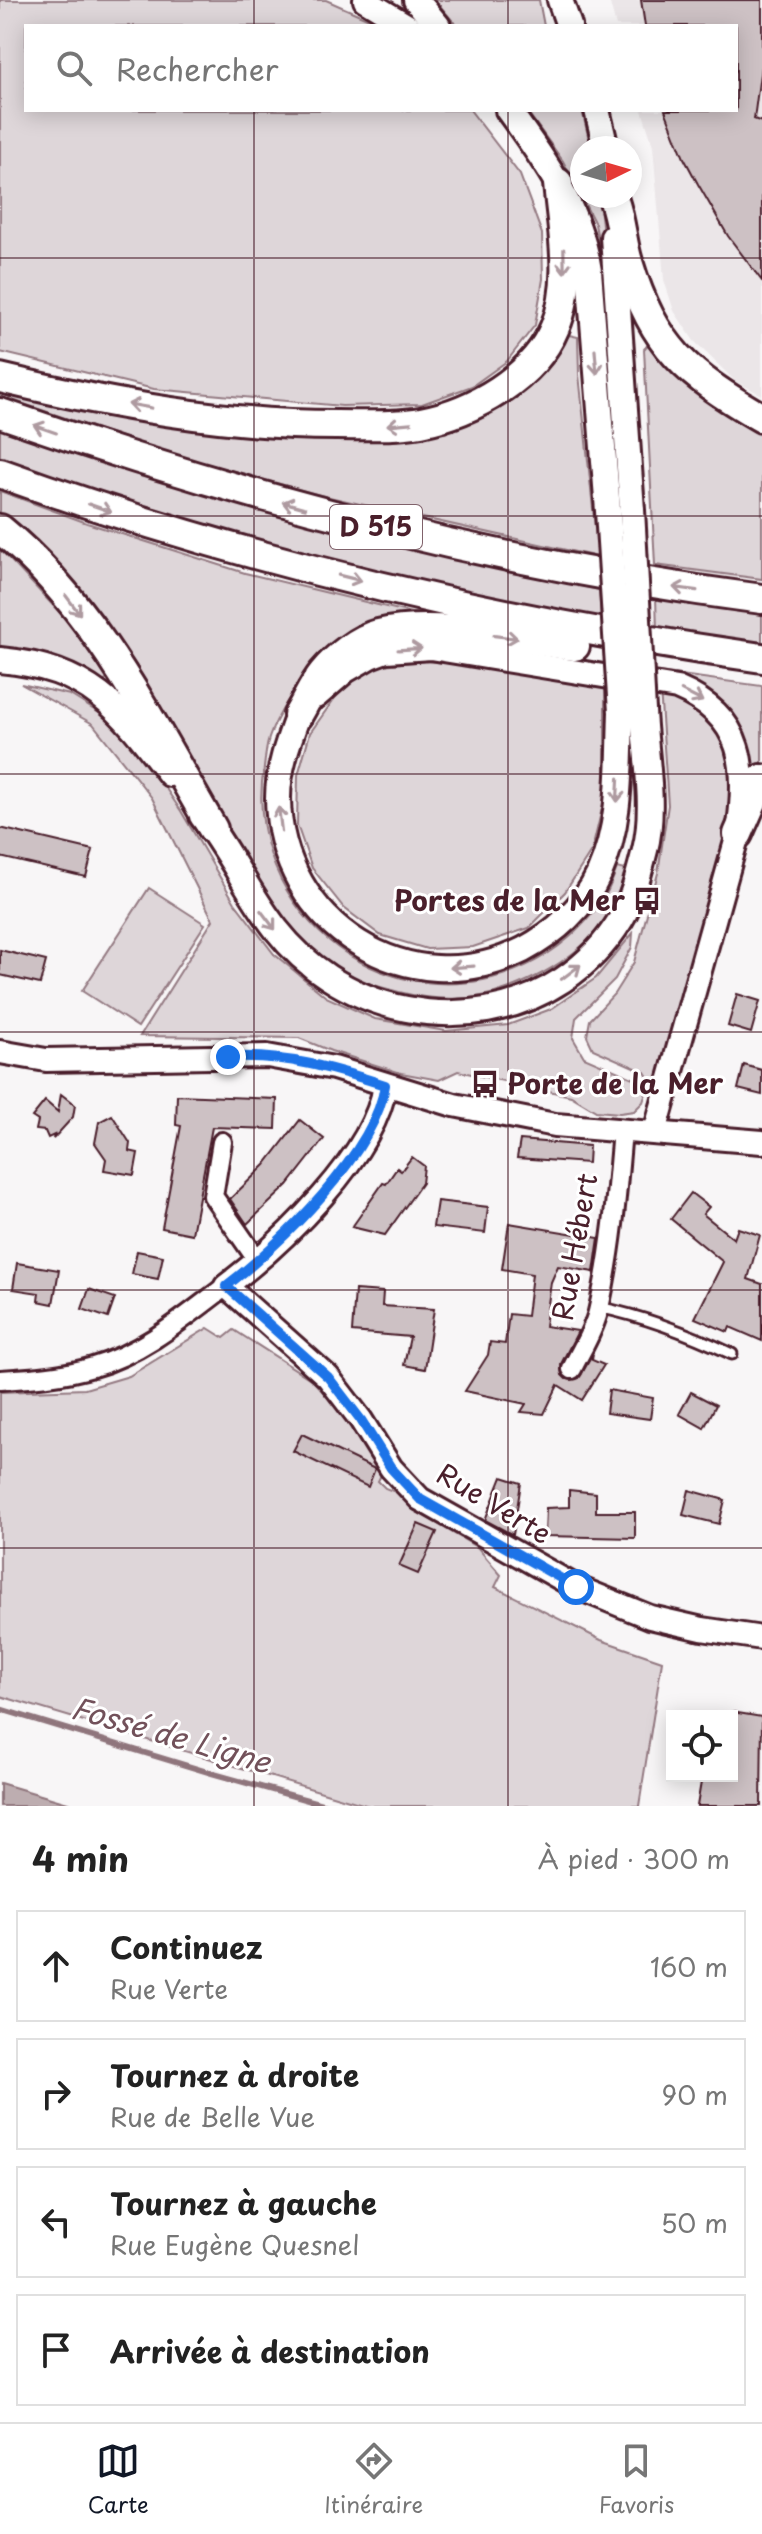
<!DOCTYPE html>
<html lang="fr">
<meta charset="utf-8">
<style>
:root{--surface:#fff;--page:#f2f2f2;--text:#222;--muted:#767676;--line:#e0e0e0;--accent:#111827}
body{margin:0;font-family:"Playpen Sans",sans-serif;background:var(--page);color:var(--text)}
.controls{position:absolute;right:24px;bottom:24px;display:grid;overflow:hidden;border-radius:0px;box-shadow:0 4px 20px #0003}
.controls button{width:72px;height:72px;display:grid;place-items:center;padding:0;border:0;border-bottom:2px solid var(--line);background:var(--surface);color:var(--text);font:40px sans-serif}
.compass{position:absolute;left:570px;top:136px;width:72px;height:72px;border-radius:50%;background:var(--surface);box-shadow:0 4px 20px #0003;rotate:85deg}
.stop{position:absolute;width:24px;height:24px;margin:-18px;border:6px solid #1a73e8;border-radius:50%;background:#fff}
.stop.end{background:#1a73e8;border-color:#fff;box-shadow:0 2px 8px #0008}
.list{margin:0;padding:0;list-style:none}
h2{display:flex;justify-content:space-between;align-items:center;height:104px;margin:0;padding:0 32px;font-size:34px}
h2 small{font-size:26px;font-weight:400;color:var(--muted)}
.list li{display:grid;grid-template-columns:52px 1fr auto;gap:24px;align-items:center;box-sizing:border-box;height:112px;margin:0 16px 16px;padding:0 16px;border:2px solid var(--line);border-radius:0px}
.list b{display:block;font-size:30px;white-space:nowrap}
.list p{margin:0;font-size:26px;white-space:nowrap;color:var(--muted)}
.list em{font-size:26px;font-style:normal;color:var(--muted)}
.icon{flex:none;width:44px;height:44px;fill:none;stroke:currentColor;stroke-width:2;stroke-linecap:round;stroke-linejoin:round}
.map{position:relative;flex:none;width:762px;height:1806px;overflow:hidden}
.search{position:absolute;background:var(--surface);box-shadow:0 4px 20px #0003;left:24px;right:24px;top:24px;height:88px;display:flex;align-items:center;gap:20px;box-sizing:border-box;padding:0 28px;border-radius:0px;color:var(--muted);font-size:30px}
.sheet{height:616px;background:var(--surface)}
nav{display:flex;justify-content:space-around;align-items:center;box-sizing:border-box;height:112px;border-top:2px solid var(--line);background:var(--surface);font-size:22px;color:var(--muted)}
nav a{display:grid;justify-items:center;gap:4px}
nav .on{color:var(--accent)}
.map>svg:first-child{display:block}
.built{fill:#ebe6e8}
.green{fill:#ded6d9;stroke:#947a82;stroke-width:2}
.water{fill:#bdadb0;stroke:#8f747b;stroke-width:2}
.lines{fill:none;stroke-linecap:round;stroke-linejoin:round}
.stream{stroke:#8f747b;stroke-width:6}
.building{fill:#cdc1c4;stroke:#4a1f2b;stroke-width:2}
.service-casing{stroke:#4a1f2b;stroke-width:15}
.minor-casing{stroke:#4a1f2b;stroke-width:24}
.tertiary-casing{stroke:#4a1f2b;stroke-width:28}
.secondary-casing{stroke:#4a1f2b;stroke-width:30}
.trunk-casing{stroke:#4a1f2b;stroke-width:34}
.service{stroke:#fff;stroke-width:9}
.minor{stroke:#fff;stroke-width:18}
.tertiary{stroke:#fff;stroke-width:22}
.secondary{stroke:#fff;stroke-width:24}
.trunk{stroke:#fff;stroke-width:28}
.secondary-bridge-casing{stroke:#4a1f2b;stroke-width:30;stroke-linecap:butt}
.secondary-bridge{stroke:#fff;stroke-width:24}
.oneway{stroke:#ae9aa0}
.route{stroke:#1a73e8;stroke-width:10}
.grid{fill:none;stroke:#4a1f2b;stroke-width:2;stroke-opacity:0.55}
.labels{text-anchor:middle;stroke-width:6;stroke-linejoin:round;paint-order:stroke}
.shield{fill:#fff;stroke:#80626b;stroke-width:2}
.shield-label{font-size:26px;font-weight:bold;fill:#4a1f2b}
.poi-label{font-size:28px;font-weight:bold;fill:#4a1f2b;stroke:#fff;text-anchor:end}
.street-label{font-size:28px;fill:#4a1f2b;stroke:#fff}
.water-label{font-size:30px;font-style:italic;fill:#72515a;stroke:#fff}
</style>
<div class="map">
<svg width="762" height="1806" viewBox="0 0 762 1806">
<rect width="100%" height="100%" fill="#f8f6f7"/>
<filter id="ink" filterUnits="userSpaceOnUse"><feTurbulence type="fractalNoise" baseFrequency=".0125" numOctaves="2"/><feDisplacementMap in="SourceGraphic" scale="16" xChannelSelector="R" yChannelSelector="G"/><feConvolveMatrix kernelMatrix="1 2 1 2 8 2 1 2 1" color-interpolation-filters="sRGB"/></filter>
<g filter="url(#ink)">
<polygon class="built" points="609,0 762,0 762,395 735,381 694,341 674,311 664,280 653,146 642,110 736,110 736,26 616,26"/>
<g class="green">
<polygon points="0,0 326,0 385,26 26,26 26,110 470,110 520,175 542,234 543,279 535,325 507,361 472,386 422,404 342,406 154,389 0,352"/>
<polygon points="435,0 539,0 544,26 457,26"/>
<polygon points="526,110 582,110 591,148 582,148 582,196 599,196 614,340 608,342 601,255 595,224 563,161"/>
<polygon points="569,335 578,337 579,374 598,557 320,495 172,454 9,399 11,391 364,438 445,433 485,415 537,378"/>
<path d="M 651,341 C 677,385 719,408 762,432 L 762,579 L 655,565 L 644,349 Z"/>
<polygon points="0,425 144,475 329,529 599,590 601,620 358,571 221,533 0,460"/>
<path d="M 0,491 L 87,523 L 245,573 L 432,618 C 404,629 376,640 347,652 C 337,656 322,659 314,666 C 298,681 276,717 269,738 C 266,747 265,758 264,768 C 257,805 264,846 281,880 C 348,1009 519,1019 602,901 C 609,891 613,878 617,868 L 625,870 C 622,881 619,894 613,905 C 592,948 550,973 507,989 C 474,1002 433,1001 399,992 C 382,987 363,983 347,974 C 288,941 253,872 219,816 C 202,788 184,761 169,732 C 157,711 150,687 137,667 C 102,614 51,552 0,514 Z"/>
<path d="M 0,549 L 61,614 L 94,654 L 109,678 L 103,682 C 67,660 43,649 0,648 Z"/>
<polygon points="656,596 762,611 762,646 657,632"/>
<polygon points="426,661 495,668 605,687 605,796 592,850 565,892 529,928 473,947 427,949 380,935 344,908 312,868 297,825 298,775 310,733 342,688 380,665"/>
<polygon points="659,672 762,686 762,762 753,780 746,752 659,679"/>
<polygon points="21,684 70,695 107,718 140,750 181,811 235,903 274,954 326,997 375,1019 446,1031 508,1025 551,1009 596,978 633,933 632,947 615,979 576,1018 573,1038 584,1057 633,1078 642,1085 646,1093 643,1102 634,1111 620,1113 596,1111 571,1096 458,1071 439,1080 401,1073 331,1051 299,1038 140,1036 213,920 152,798 93,724"/>
<polygon points="660,689 716,717 733,750 731,836 657,1083 651,1082 645,1072 593,1049 587,1036 590,1020 614,994 634,962 658,873 668,805"/>
<polygon points="149,888 205,924 138,1027 82,991"/>
<polygon points="208,1328 224,1338 234,1330 312,1380 338,1408 382,1473 378,1481 385,1488 398,1493 416,1511 478,1548 501,1575 495,1587 601,1640 662,1661 639,1806 369,1806 0,1696 0,1392 85,1389 129,1376"/>
</g>
<polygon class="water" points="0,1783 78,1806 0,1806"/>
<g class="lines">
<polyline class="stream" points="0,1709 211,1773 329,1806"/>
</g>
<g class="building">
<polygon points="641,0 762,0 762,59 754,119 762,122 762,281 728,236 698,184 684,158 665,110 736,110 736,26 645,26"/>
<polygon points="0,828 93,850 86,877 0,857"/>
<polygon points="0,950 46,961 40,984 0,975"/>
<polygon points="737,994 760,1001 751,1033 728,1026"/>
<polygon points="744,1065 762,1070 762,1095 738,1089"/>
<polygon points="61,1094 75,1105 73,1117 53,1139 54,1135 48,1138 45,1131 36,1130 38,1121 32,1117 45,1101 58,1112"/>
<polygon points="177,1095 277,1099 276,1129 212,1127 192,1234 162,1228 181,1126 176,1125"/>
<polygon points="112,1115 130,1143 129,1151 138,1153 134,1175 104,1170 106,1159 95,1143 99,1122"/>
<polygon points="300,1120 324,1139 288,1185 247,1224 230,1199 265,1165"/>
<polygon points="520,1140 589,1146 588,1163 517,1158"/>
<polygon points="412,1157 424,1166 422,1183 385,1235 352,1227 383,1183 386,1184 397,1168 401,1171"/>
<polygon points="691,1193 709,1207 703,1214 734,1239 738,1228 760,1235 748,1279 762,1284 762,1341 730,1327 728,1332 695,1318 723,1262 671,1219"/>
<polygon points="437,1201 488,1207 485,1233 433,1227"/>
<polygon points="509,1223 599,1238 594,1272 558,1266 551,1282 545,1326 578,1331 561,1364 562,1375 566,1379 579,1378 593,1354 592,1360 604,1365 582,1400 558,1385 544,1414 521,1412 526,1404 465,1391 488,1355 490,1342 505,1344 509,1314 527,1316 532,1274 502,1269"/>
<polygon points="137,1251 163,1256 158,1279 132,1274"/>
<polygon points="17,1263 59,1270 53,1304 38,1301 39,1293 13,1289"/>
<polygon points="89,1289 115,1298 108,1318 82,1309"/>
<polygon points="355,1290 383,1292 382,1306 434,1309 425,1369 404,1365 410,1337 352,1332"/>
<polygon points="609,1390 653,1398 650,1419 606,1413"/>
<polygon points="691,1392 716,1405 704,1428 679,1414"/>
<polygon points="302,1434 375,1469 368,1487 293,1451"/>
<polygon points="502,1477 521,1483 513,1535 485,1520"/>
<polygon points="569,1490 596,1493 596,1512 635,1512 635,1538 545,1536 546,1508 569,1507"/>
<polygon points="689,1490 725,1500 719,1524 683,1515"/>
<polygon points="418,1524 437,1532 418,1574 399,1566"/>
<polygon points="732,1712 762,1717 761,1806 697,1806 702,1776 732,1776"/>
</g>
<g class="lines">
<defs>
<path id="service" d="M 598,1307 C 646,1317 688,1333 732,1354"/>
<g id="minor">
<polyline points="222,1142 213,1196 258,1261"/>
<path d="M 572,1369 C 581,1350 593,1332 598,1312 C 612,1253 617,1190 622,1130"/>
<path d="M 0,1380 C 31,1378 63,1376 93,1367 C 143,1353 185,1317 226,1286"/>
</g>
<g id="tertiary">
<polyline points="365,0 408,26"/>
<path d="M 316,697 L 346,671 L 370,657 L 386,651 L 431,648 L 677,688 C 746,717 747,767 738,834 L 655,1132"/>
<polyline points="0,1052 46,1060 267,1056 334,1068 454,1105 555,1125 762,1142"/>
<path d="M 385,1085 C 376,1154 280,1245 226,1286 L 328,1377 L 361,1420 L 391,1468 L 420,1499 L 576,1587 L 650,1617 L 702,1629 L 762,1638"/>
</g>
<g id="secondary">
<polyline points="416,0 438,26"/>
<polyline points="560,0 569,26"/>
<path d="M 508,110 C 544,159 580,209 589,271 L 608,511"/>
<polyline points="597,110 606,148"/>
<polyline points="613,237 632,510"/>
<path d="M 0,660 C 89,668 119,707 170,774"/>
<path d="M 298,715 C 288,742 278,769 278,798 C 279,924 409,1007 523,950 C 555,933 584,907 599,874 C 622,822 619,768 621,712"/>
<path d="M 202,816 C 246,873 263,935 328,977 C 424,1040 559,1021 621,919 C 633,899 639,873 645,850 C 656,807 645,755 643,711"/>
</g>
<g id="trunk">
<path d="M 614,201 C 621,221 622,242 628,262 C 654,348 688,375 762,418"/>
<path d="M 0,378 C 109,404 224,425 336,425 C 365,425 393,427 421,422 C 473,412 534,378 555,327 C 574,283 562,229 558,183"/>
<path d="M 0,413 C 250,500 499,565 762,599"/>
<path d="M 0,473 C 246,562 503,622 762,658"/>
<path d="M 0,529 C 96,607 152,725 213,829"/>
<path d="M 298,715 C 306,702 313,685 323,673 C 336,657 359,639 378,634 C 437,620 515,639 575,646"/>
<polyline points="738,834 762,779"/>
</g>
</defs>
<use href="#service" class="service-casing"/>
<use href="#minor" class="minor-casing"/>
<use href="#tertiary" class="tertiary-casing"/>
<use href="#secondary" class="secondary-casing"/>
<use href="#trunk" class="trunk-casing"/>
<use href="#service" class="service"/>
<use href="#minor" class="minor"/>
<use href="#tertiary" class="tertiary"/>
<use href="#secondary" class="secondary"/>
<use href="#trunk" class="trunk"/>
<defs>
<g id="secondary-bridge">
<polyline points="632,510 643,711"/>
<polyline points="608,511 621,712"/>
</g>
</defs>
<use href="#secondary-bridge" class="secondary-bridge-casing"/>
<use href="#secondary-bridge" class="secondary-bridge"/>
</g>
<defs><path id="oneway-shaft" d="M-6 0H5M1.5-3L5.5 0L1.5 3" fill="none" stroke-width="1.6" stroke-linecap="round" stroke-linejoin="round" transform="scale(2)"/></defs>
<g class="oneway">
<use href="#oneway-shaft" transform="translate(564 261) rotate(89)"/>
<use href="#oneway-shaft" transform="translate(596 362) rotate(85)"/>
<use href="#oneway-shaft" transform="translate(140 406) rotate(-170)"/>
<use href="#oneway-shaft" transform="translate(399 424) rotate(175)"/>
<use href="#oneway-shaft" transform="translate(45 429) rotate(-161)"/>
<use href="#oneway-shaft" transform="translate(294 505) rotate(-165)"/>
<use href="#oneway-shaft" transform="translate(100 508) rotate(19)"/>
<use href="#oneway-shaft" transform="translate(350 578) rotate(14)"/>
<use href="#oneway-shaft" transform="translate(685 589) rotate(-172)"/>
<use href="#oneway-shaft" transform="translate(73 605) rotate(53)"/>
<use href="#oneway-shaft" transform="translate(506 637) rotate(7)"/>
<use href="#oneway-shaft" transform="translate(410 649) rotate(-4)"/>
<use href="#oneway-shaft" transform="translate(692 696) rotate(27)"/>
<use href="#oneway-shaft" transform="translate(618 790) rotate(93)"/>
<use href="#oneway-shaft" transform="translate(280 819) rotate(-97)"/>
<use href="#oneway-shaft" transform="translate(268 920) rotate(53)"/>
<use href="#oneway-shaft" transform="translate(462 967) rotate(176)"/>
<use href="#oneway-shaft" transform="translate(571 972) rotate(-37)"/>
</g>
</g>
<g class="lines" filter="url(#ink)">
<path class="route" d="M 228,1057 C 288,1055 329,1067 385,1085 C 376,1152 279,1246 226,1286 L 328,1377 L 361,1420 L 391,1468 L 420,1499 L 576,1587"/>
</g>
<path class="grid" d="M 254,0 L 254,26M 508,0 L 508,26M 254,110 L 254,1806M 508,110 L 508,1806M 0,258 L 762,258M 0,516 L 762,516M 0,774 L 762,774M 0,1032 L 762,1032M 0,1290 L 762,1290M 0,1548 L 762,1548"/>
<defs>
<symbol id="bus-bare" viewBox="-9 -9 18 18"><path d="M-5-6H5V4H4V6H2V4H-2V6H-4V4H-5ZM-3.5-4V0h7V-4ZM-3.5 1.2v1.5H-2V1.2ZM2 1.2v1.5H3.5V1.2Z" fill="#4a1f2b" stroke="#fff" stroke-width="2.5" paint-order="stroke"/></symbol>
</defs>
<g fill-rule="evenodd">
<use href="#bus-bare" x="627" y="881" width="40" height="40"/>
<use href="#bus-bare" x="465" y="1064" width="40" height="40"/>
</g>
<g class="labels">
<rect class="shield" x="330" y="505" width="92" height="44" rx="6"/>
<g class="shield-label">
<text x="376" y="536">D 515</text>
</g>
<g class="poi-label">
<text x="625" y="911">Portes de la Mer</text>
<text x="507" y="1094" text-anchor="start">Porte de la Mer</text>
</g>
<g class="street-label">
<text transform="translate(575 1247) rotate(-80)" y="10">Rue Hébert</text>
<text transform="translate(494 1504) rotate(31)" y="10">Rue Verte</text>
</g>
<g class="water-label">
<text transform="translate(171 1736) rotate(16)" y="10">Fossé de Ligne</text>
</g>
</g>
</svg>
<div class="controls">
<button><svg class="icon" aria-label="locate" viewBox="0 0 24 24"><circle cx="12" cy="12" r="6"/><path d="M12 2v4M12 18v4M2 12h4M18 12h4"/></svg></button>
</div>
<svg class="compass" viewBox="-18 -18 36 36"><path d="M0-13l5 13h-10z" fill="#e53935"/><path d="M0 13l5-13h-10z" fill="#767676"/></svg>
<div class="stop" style="left:576px;top:1587px"></div>
<div class="stop end" style="left:228px;top:1057px"></div>
<div class="search"><svg class="icon" aria-label="search" viewBox="0 0 24 24"><circle cx="10" cy="10" r="6"/><path d="M15 15l6 6"/></svg>Rechercher</div>
</div>
<section class="sheet">
<h2>4 min<small>À pied · 300 m</small></h2>
<ul class="list">
<li><svg class="icon" aria-label="ahead" viewBox="0 0 24 24"><path d="M12 20V5M6 11l6-6 6 6"/></svg><div><b>Continuez</b><p>Rue Verte</p></div><em>160 m</em></li>
<li><svg class="icon" aria-label="right" viewBox="0 0 24 24"><path d="M7 20v-9h11M14 6l5 5-5 5"/></svg><div><b>Tournez à droite</b><p>Rue de Belle Vue</p></div><em>90 m</em></li>
<li><svg class="icon" aria-label="left" viewBox="0 0 24 24"><path d="M17 20v-9H6M10 6l-5 5 5 5"/></svg><div><b>Tournez à gauche</b><p>Rue Eugène Quesnel</p></div><em>50 m</em></li>
<li><svg class="icon" aria-label="arrive" viewBox="0 0 24 24"><path d="M6 21V4h12l-3 4 3 4H6"/></svg><div><b>Arrivée à destination</b></div></li>
</ul>
</section>
<nav>
<a class="on"><svg class="icon" aria-label="map" viewBox="0 0 24 24"><path d="M3 6l6-2 6 2 6-2v14l-6 2-6-2-6 2zM9 4v14M15 6v14"/></svg>Carte</a>
<a><svg class="icon" aria-label="directions" viewBox="0 0 24 24"><path d="M12 3l9 9-9 9-9-9zM9 14v-3h6M13 9l2 2-2 2"/></svg>Itinéraire</a>
<a><svg class="icon" aria-label="saved" viewBox="0 0 24 24"><path d="M7 4h10v16l-5-4-5 4z"/></svg>Favoris</a>
</nav>
